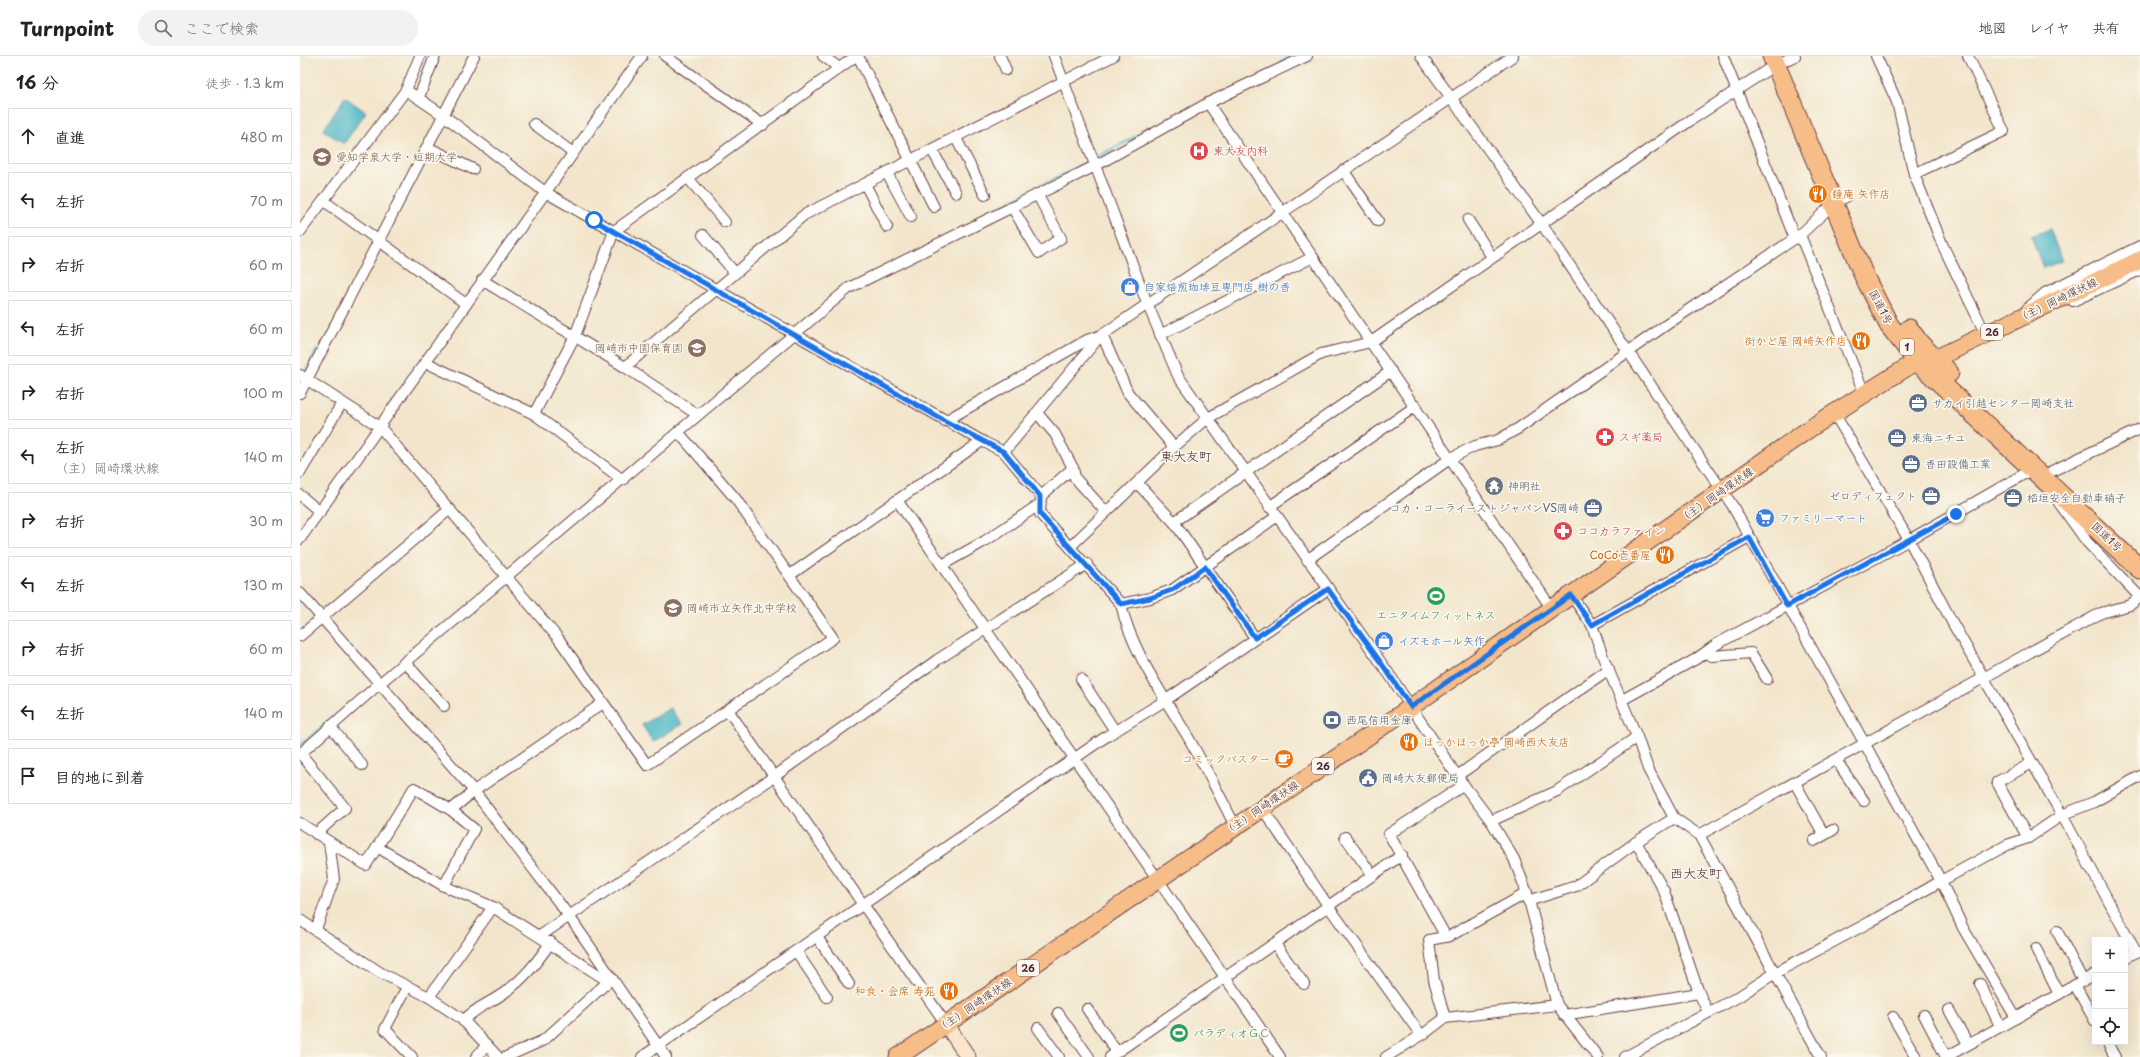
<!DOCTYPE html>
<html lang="ja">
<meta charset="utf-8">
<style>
:root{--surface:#fff;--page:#f2f2f2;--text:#222;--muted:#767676;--line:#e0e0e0}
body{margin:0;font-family:"Playpen Sans","Klee One",sans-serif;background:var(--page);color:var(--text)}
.controls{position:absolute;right:12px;bottom:12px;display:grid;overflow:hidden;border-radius:0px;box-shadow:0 4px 16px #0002}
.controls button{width:36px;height:36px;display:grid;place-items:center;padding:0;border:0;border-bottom:1px solid var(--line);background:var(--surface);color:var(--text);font:20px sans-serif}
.stop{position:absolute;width:12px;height:12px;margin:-9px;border:3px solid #1a73e8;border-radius:50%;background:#fff}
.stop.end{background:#1a73e8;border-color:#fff;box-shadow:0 1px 4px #0008}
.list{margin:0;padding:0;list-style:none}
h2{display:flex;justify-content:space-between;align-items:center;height:52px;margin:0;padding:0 16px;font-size:17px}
h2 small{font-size:13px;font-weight:400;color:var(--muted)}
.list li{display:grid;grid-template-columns:26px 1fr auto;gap:12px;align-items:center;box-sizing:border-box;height:56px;margin:0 8px 8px;padding:0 8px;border:1px solid var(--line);border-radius:0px}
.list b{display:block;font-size:15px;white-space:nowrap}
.list p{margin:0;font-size:13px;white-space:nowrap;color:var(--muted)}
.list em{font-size:13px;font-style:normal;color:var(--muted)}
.icon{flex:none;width:22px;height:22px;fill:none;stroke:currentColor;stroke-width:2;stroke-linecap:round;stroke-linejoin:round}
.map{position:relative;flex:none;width:1840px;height:1001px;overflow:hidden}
header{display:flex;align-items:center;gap:24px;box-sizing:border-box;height:56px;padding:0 20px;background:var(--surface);border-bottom:1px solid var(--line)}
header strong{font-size:19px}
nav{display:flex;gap:22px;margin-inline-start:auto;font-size:14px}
.search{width:280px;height:36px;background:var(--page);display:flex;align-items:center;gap:10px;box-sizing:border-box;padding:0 14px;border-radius:22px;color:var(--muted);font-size:15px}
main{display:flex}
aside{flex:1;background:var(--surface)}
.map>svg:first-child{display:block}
.water{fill:#49b5c6;stroke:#4a6a78}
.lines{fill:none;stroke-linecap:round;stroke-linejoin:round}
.stream{stroke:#49b5c6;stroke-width:3}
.street-casing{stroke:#633d43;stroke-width:12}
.secondary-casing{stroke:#633d43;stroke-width:17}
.primary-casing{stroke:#633d43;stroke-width:19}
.highway-casing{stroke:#633d43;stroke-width:21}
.street{stroke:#fff;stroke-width:10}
.secondary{stroke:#fce5cf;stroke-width:15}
.primary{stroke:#f7bd88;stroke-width:17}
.highway{stroke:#f7bd88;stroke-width:19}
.route{stroke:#1a73e8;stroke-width:5}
.labels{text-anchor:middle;stroke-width:3.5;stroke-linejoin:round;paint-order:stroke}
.shield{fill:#fbf7ec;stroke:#7f6065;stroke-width:1}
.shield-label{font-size:10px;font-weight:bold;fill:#4a1f2b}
.health-label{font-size:11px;fill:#be3a42;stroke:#fbf7ec;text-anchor:start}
.education-label{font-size:11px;fill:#785e54;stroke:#fbf7ec;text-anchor:start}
.food-label{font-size:11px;fill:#c56008;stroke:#fbf7ec;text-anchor:end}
.shop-label{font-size:11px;fill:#366cbe;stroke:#fbf7ec;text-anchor:start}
.street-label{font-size:11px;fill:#4a1f2b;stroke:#fbf7ec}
.service-label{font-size:11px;fill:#4e5e75;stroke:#fbf7ec;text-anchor:start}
.worship-label{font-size:11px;fill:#5b616d;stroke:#fbf7ec;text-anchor:start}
.leisure-label{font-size:11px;fill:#27864d;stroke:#fbf7ec}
.quarter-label{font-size:13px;fill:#4a1f2b;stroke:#fbf7ec}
</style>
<header>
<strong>Turnpoint</strong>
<div class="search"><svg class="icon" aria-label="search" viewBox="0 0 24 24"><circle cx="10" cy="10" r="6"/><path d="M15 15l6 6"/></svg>ここで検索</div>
<nav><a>地図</a><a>レイヤ</a><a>共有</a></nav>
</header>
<main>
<aside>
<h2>16 分<small>徒歩 · 1.3 km</small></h2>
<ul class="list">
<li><svg class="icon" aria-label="ahead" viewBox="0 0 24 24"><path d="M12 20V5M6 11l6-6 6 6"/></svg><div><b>直進</b></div><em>480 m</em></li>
<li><svg class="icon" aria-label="left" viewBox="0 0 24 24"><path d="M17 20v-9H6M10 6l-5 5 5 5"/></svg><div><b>左折</b></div><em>70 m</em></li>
<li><svg class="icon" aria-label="right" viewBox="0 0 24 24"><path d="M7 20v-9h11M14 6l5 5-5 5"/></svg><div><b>右折</b></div><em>60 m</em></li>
<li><svg class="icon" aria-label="left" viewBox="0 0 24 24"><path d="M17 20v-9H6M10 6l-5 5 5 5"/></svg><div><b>左折</b></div><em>60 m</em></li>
<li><svg class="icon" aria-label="right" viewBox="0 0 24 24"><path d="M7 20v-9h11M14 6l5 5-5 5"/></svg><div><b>右折</b></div><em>100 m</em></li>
<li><svg class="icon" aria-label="left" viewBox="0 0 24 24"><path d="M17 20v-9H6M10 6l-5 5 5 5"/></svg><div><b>左折</b><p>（主）岡崎環状線</p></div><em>140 m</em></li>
<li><svg class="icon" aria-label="right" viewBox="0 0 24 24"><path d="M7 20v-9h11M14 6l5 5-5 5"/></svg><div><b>右折</b></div><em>30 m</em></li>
<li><svg class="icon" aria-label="left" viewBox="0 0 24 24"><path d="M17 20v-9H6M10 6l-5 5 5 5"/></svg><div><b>左折</b></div><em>130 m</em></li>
<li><svg class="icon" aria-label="right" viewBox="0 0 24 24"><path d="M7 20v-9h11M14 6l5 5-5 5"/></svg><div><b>右折</b></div><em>60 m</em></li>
<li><svg class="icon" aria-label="left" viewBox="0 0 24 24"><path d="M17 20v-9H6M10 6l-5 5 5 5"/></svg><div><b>左折</b></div><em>140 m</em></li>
<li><svg class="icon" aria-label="arrive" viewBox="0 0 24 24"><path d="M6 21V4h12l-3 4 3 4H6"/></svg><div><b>目的地に到着</b></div></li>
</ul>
</aside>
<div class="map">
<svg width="1840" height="1001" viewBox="0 0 1840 1001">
<rect width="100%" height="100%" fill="#fbf7ec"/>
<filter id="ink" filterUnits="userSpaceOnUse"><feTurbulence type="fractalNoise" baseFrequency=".025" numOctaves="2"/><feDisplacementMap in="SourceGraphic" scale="8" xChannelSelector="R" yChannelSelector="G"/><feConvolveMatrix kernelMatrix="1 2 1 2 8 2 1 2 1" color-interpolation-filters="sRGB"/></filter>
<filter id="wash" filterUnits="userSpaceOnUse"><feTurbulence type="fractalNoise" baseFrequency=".012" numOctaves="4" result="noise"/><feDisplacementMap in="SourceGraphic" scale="16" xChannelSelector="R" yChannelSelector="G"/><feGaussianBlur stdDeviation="0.9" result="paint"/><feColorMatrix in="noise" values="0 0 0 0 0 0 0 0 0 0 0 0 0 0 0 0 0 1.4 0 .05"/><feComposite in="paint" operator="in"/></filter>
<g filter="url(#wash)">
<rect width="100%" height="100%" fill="#f2e5cb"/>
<g class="water">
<polygon points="45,41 66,56 44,88 23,74"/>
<polygon points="1750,173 1762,205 1743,212 1731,180"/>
<polygon points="370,652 382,668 353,686 342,669"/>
</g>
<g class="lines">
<g class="stream">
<polyline points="982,6 995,0"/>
<polyline points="797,101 845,76"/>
<polyline points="692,155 789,106"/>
<polyline points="0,326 17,294"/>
<polyline points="0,690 37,659"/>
</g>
</g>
</g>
<g filter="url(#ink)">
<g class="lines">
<defs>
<g id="street">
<polyline points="365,0 463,69"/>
<polyline points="523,0 538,11"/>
<polyline points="558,0 634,151"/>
<polyline points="700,0 706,14"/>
<polyline points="754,0 847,247 878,320 1089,618 1157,720 1191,765 1214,803 1227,837 1257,949 1298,1001"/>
<polyline points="1121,0 1241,167 1432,449 1641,825 1663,872 1716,962"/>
<polyline points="1423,0 1495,183"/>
<polyline points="1576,0 1597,46 1614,118 1643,190 1686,279"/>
<path d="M 106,34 L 143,59 L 245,136 L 682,385 L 704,396 L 741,440 L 740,458 L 821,548 C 830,591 862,638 885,676 C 903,706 919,738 935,770"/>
<polyline points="119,41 135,0"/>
<polyline points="908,47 1252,553"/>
<polyline points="234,68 273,97"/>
<polyline points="656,82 685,139"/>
<polyline points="127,91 173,113"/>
<polyline points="632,94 656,137"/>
<polyline points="1043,114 1078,165"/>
<polyline points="587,117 611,161"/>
<polyline points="1614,118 1704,75 1668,0"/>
<polyline points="388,122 425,166"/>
<polyline points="565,128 587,171"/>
<polyline points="24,145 166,248"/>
<polyline points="712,151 739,197 761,182 737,138"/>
<polyline points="1168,164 1192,201"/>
<polyline points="0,176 106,34 120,0"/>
<polyline points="403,179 435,217"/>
<polyline points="1500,179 1565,339"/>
<polyline points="182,224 325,311 398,359"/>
<polyline points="1773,245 1840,214"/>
<polyline points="1727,253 1745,237 1840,190"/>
<polyline points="802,279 828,337 874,391"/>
<polyline points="860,279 1013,201"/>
<polyline points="125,306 234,358 323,424"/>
<polyline points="325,311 504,159 813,0"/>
<polyline points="0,319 80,371 258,582 347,709 533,582 435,442 379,377"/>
<polyline points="0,337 174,0"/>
<polyline points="737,357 755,378 773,412 775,422 806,456"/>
<polyline points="1534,357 1609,484 1652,566 1762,759 1836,896"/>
<polyline points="234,358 275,280 314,175 556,0"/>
<polyline points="645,365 787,284 802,279 1213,0"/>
<polyline points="704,396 801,279"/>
<polyline points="1752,415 1840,373"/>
<polyline points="0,417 42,347"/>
<polyline points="837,427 874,466 955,582"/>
<polyline points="0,439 20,456"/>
<polyline points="741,440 773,412"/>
<path d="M 597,444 C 724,630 852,815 980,1001"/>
<polyline points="1757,444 1787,486 1840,541"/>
<polyline points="969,451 1116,350"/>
<polyline points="874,466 1091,315"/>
<polyline points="0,483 342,0"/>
<polyline points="770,491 874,391 908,362 1021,298 1071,286 1391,64 1475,9 1495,0"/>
<polyline points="1007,504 1151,402 1175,390 1198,384 1219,372 1366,269 1500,179 1534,147 1546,141"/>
<polyline points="642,509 685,485 740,448"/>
<polyline points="490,519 682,385"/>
<polyline points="0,537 174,735 269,860 366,1001"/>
<polyline points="1271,539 1292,569 1303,601 1337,681 1348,713 1374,762 1399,779 1521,1001"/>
<polyline points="821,548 850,542 872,534 976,461"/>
<polyline points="1292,569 1449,481"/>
<polyline points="0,580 150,453"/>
<polyline points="1406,597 1412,600 1451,597 1467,623"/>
<polyline points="105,606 144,650"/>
<polyline points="781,623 815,675"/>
<polyline points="1322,644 1396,603 1417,588 1609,484 1733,413"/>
<polyline points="428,654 646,968"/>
<polyline points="30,670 62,709"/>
<polyline points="0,697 45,752 16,778"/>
<polyline points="0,698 79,628 549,232 795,110 908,47 1007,0"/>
<polyline points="1536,704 1564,745"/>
<polyline points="1157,720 1309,613"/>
<polyline points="1495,727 1524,779"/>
<polyline points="962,752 1029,851 1121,979"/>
<polyline points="151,754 174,735 303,647"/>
<polyline points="1191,765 1257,735 1337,681"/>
<polyline points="0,767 66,809 114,732 151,754 174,773 144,830"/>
<polyline points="1399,779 1801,557 1830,549 1840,541"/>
<polyline points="1045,781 1073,820"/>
<polyline points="1728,782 1697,726 1732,707"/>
<polyline points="1514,785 1533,774"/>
<polyline points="1336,786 1364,835 1399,937 1408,956"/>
<polyline points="77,791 144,830 193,851 308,925"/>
<polyline points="1228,845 1276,830 1336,786 1374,762"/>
<polyline points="0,864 81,917 129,941 162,963 198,1001"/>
<polyline points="16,873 34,823 29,786"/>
<polyline points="1757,875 1783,925"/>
<polyline points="240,880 475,720 637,604 787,508"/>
<polyline points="517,881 549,928"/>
<polyline points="1146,881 1089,778 1164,729"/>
<polyline points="975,888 1004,928"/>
<polyline points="1736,893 1759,938"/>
<polyline points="496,895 527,941"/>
<polyline points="1825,902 1836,896 1840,896"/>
<polyline points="1680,928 1700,970"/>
<polyline points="1775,929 1795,965"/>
<polyline points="107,931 85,973 112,1001"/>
<polyline points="129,941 193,851"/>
<polyline points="787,953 817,996"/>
<polyline points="1649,954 1668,988"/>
<polyline points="758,957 789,1001"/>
<polyline points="1264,959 1399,937"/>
<polyline points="1624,959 1646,1001"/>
<polyline points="1593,961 1616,1001"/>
<polyline points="1145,962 1134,924 1129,884 1150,880 1227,837"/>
<path d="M 163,965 C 176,951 190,947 204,937 C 224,923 237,906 251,886"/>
<polyline points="738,972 759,1001"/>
<polyline points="1807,986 1815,1001"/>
<polyline points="176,1001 187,989"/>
<polyline points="206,1001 244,984 312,922"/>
<polyline points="342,1001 807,680 866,644 1028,533"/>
<polyline points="810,1001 1102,799"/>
<polyline points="1086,1001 1125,977 1145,962 1257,949"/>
<polyline points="1325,1001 1438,941 1475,917 1570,866 1641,825 1707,789 1728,782 1762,759 1794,746 1840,720"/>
<polyline points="1646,1001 1795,918"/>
</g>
<polyline id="secondary" points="646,968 668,1001"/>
<polyline id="primary" points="598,1001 1111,651 1512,371 1617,305 1635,303 1840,204"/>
<g id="highway">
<polyline points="1472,0 1564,220 1589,269 1617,305 1840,513"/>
<polyline points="1609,273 1620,288 1649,317"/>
</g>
</defs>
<use href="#street" class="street-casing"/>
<use href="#secondary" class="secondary-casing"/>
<use href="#primary" class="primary-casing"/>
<use href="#highway" class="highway-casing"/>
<use href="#street" class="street"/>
<use href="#secondary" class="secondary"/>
<use href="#primary" class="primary"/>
<use href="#highway" class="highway"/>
</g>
</g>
<g class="lines" filter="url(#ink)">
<polyline class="route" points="294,164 645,365 704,396 740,440 740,458 821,548 850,542 872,534 905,511 955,582 1028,533 1089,618 1111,651 1271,539 1292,569 1449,481 1487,550 1656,458"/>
</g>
<defs>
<symbol id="hospital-disc" viewBox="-11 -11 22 22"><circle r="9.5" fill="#e0444e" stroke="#fbf7ec"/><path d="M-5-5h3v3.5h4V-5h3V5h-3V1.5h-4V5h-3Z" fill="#fff"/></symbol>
<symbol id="school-disc" viewBox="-11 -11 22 22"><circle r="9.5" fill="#8d6e63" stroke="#fbf7ec"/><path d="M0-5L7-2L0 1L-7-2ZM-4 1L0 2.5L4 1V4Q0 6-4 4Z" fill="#fff"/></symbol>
<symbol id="restaurant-disc" viewBox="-11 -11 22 22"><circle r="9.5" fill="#e8710a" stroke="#fbf7ec"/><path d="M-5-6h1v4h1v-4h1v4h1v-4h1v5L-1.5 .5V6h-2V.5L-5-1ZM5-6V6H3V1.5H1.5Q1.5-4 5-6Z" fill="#fff"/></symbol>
<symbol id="shop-disc" viewBox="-11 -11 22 22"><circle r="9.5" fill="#3f7fe0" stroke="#fbf7ec"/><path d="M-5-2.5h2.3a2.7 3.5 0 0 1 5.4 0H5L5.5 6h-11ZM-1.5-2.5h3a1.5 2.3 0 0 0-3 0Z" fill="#fff"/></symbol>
<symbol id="office-disc" viewBox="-11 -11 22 22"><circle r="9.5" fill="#5c6f8a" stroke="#fbf7ec"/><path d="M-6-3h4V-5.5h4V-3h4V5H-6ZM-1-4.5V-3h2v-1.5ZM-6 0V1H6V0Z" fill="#fff"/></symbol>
<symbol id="pharmacy-disc" viewBox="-11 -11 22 22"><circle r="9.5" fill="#e0444e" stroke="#fbf7ec"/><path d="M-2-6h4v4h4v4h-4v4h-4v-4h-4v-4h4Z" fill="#fff"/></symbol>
<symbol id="temple-disc" viewBox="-11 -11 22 22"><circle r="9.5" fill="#6b7280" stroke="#fbf7ec"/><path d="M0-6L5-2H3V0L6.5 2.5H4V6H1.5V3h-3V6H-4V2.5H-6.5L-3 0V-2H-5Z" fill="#fff"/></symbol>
<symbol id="supermarket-disc" viewBox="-11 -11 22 22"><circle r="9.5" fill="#3f7fe0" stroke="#fbf7ec"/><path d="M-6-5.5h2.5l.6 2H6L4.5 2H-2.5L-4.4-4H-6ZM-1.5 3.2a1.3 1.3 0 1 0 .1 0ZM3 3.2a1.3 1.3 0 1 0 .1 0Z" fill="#fff"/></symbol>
<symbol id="stadium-disc" viewBox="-11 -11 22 22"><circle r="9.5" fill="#2e9e5b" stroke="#fbf7ec"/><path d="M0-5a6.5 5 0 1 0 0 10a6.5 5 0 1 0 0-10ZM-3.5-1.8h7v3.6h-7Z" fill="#fff"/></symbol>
<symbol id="bank-disc" viewBox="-11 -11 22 22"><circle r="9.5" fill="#5c6f8a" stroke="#fbf7ec"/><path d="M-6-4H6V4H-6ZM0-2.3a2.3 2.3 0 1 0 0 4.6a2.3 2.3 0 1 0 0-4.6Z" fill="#fff"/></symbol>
<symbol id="cafe-disc" viewBox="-11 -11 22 22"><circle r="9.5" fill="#e8710a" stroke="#fbf7ec"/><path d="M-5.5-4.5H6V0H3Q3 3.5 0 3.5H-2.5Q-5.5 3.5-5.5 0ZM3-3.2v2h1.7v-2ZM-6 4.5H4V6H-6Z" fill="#fff"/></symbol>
<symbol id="civic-disc" viewBox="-11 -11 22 22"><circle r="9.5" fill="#5c6f8a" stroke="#fbf7ec"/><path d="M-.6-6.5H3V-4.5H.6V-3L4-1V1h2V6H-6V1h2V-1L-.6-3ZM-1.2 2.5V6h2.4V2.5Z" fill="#fff"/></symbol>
</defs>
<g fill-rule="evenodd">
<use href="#hospital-disc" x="888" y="84" width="22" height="22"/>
<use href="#school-disc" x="11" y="90" width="22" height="22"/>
<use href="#restaurant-disc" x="1507" y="127" width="22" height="22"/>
<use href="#shop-disc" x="819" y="220" width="22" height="22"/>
<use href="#restaurant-disc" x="1550" y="274" width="22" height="22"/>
<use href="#school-disc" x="386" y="281" width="22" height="22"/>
<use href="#office-disc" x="1607" y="336" width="22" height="22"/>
<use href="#pharmacy-disc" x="1294" y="370" width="22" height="22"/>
<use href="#office-disc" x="1586" y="371" width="22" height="22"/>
<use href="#office-disc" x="1600" y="397" width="22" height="22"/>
<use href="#temple-disc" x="1183" y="419" width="22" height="22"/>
<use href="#office-disc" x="1620" y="429" width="22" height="22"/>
<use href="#office-disc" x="1702" y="431" width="22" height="22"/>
<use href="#office-disc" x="1282" y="441" width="22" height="22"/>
<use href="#supermarket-disc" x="1454" y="451" width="22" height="22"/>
<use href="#pharmacy-disc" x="1252" y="464" width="22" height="22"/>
<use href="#restaurant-disc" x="1354" y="488" width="22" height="22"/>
<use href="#stadium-disc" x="1125" y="529" width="22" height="22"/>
<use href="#school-disc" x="362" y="541" width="22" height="22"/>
<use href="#shop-disc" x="1073" y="574" width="22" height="22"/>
<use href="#bank-disc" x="1021" y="653" width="22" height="22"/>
<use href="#restaurant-disc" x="1098" y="675" width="22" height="22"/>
<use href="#cafe-disc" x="973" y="692" width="22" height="22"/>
<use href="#civic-disc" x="1057" y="711" width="22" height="22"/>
<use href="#restaurant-disc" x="638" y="924" width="22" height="22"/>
<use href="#stadium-disc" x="868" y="966" width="22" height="22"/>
</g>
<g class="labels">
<g class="shield">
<rect x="1681" y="268" width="22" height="16" rx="3"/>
<rect x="1600" y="283" width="14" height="16" rx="3"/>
<rect x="1012" y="702" width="22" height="16" rx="3"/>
<rect x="717" y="904" width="22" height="16" rx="3"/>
</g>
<g class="shield-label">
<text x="1692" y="280">26</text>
<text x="1607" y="295">1</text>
<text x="1023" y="714">26</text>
<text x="728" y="916">26</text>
</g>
<g class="health-label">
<text x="913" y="99">東大友内科</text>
<text x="1319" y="385">スギ薬局</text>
<text x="1277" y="479">ココカラファイン</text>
</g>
<g class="education-label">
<text x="36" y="105">愛知学泉大学・短期大学</text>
<text x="383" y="296" text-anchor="end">岡崎市中園保育園</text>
<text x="387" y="556">岡崎市立矢作北中学校</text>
</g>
<g class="food-label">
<text x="1532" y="142" text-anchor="start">鐘庵 矢作店</text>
<text x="1547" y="289">街かど屋 岡崎矢作店</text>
<text x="1351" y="503">CoCo壱番屋</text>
<text x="1123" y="690" text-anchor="start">ほっかほっか亭 岡崎西大友店</text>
<text x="970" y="707">コミックバスター</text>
<text x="635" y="939">和食・会席 寿苑</text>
</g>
<g class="shop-label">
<text x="844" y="235">自家焙煎珈琲豆専門店 樹の香</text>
<text x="1479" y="466">ファミリーマート</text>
<text x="1098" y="589">イズモホール矢作</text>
</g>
<g class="street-label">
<text transform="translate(1757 244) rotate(-26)" y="4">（主）岡崎環状線</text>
<text transform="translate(1581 251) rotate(62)" y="4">国道1号</text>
<text transform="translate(1416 439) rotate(-35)" y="4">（主）岡崎環状線</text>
<text transform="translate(1807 481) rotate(43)" y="4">国道1号</text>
<text transform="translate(961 752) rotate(-34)" y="4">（主）岡崎環状線</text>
<text transform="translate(674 949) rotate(-34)" y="4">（主）岡崎環状線</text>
</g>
<g class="service-label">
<text x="1632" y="351">サカイ引越センター岡崎支社</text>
<text x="1611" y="386">東海ニチユ</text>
<text x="1625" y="412">香田設備工業</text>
<text x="1617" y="444" text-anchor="end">ゼロディフェクト</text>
<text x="1727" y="446">稻垣安全自動車硝子</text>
<text x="1279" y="456" text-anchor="end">コカ・コーライーストジャパンVS岡崎</text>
<text x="1046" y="668">西尾信用金庫</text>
<text x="1082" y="726">岡崎大友郵便局</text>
</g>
<g class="worship-label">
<text x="1208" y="434">神明社</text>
</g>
<g class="leisure-label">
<text x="1136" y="563">エニタイムフィットネス</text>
<text x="893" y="981" text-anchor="start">パラディオＧＣ</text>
</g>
<g class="quarter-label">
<text x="886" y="405">東大友町</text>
<text x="1396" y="822">西大友町</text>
</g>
</g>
</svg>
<div class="controls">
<button>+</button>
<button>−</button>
<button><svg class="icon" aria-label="locate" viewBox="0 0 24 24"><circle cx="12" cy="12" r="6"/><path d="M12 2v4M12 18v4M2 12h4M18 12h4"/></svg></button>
</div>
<div class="stop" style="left:294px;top:164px"></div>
<div class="stop end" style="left:1656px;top:458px"></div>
</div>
</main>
